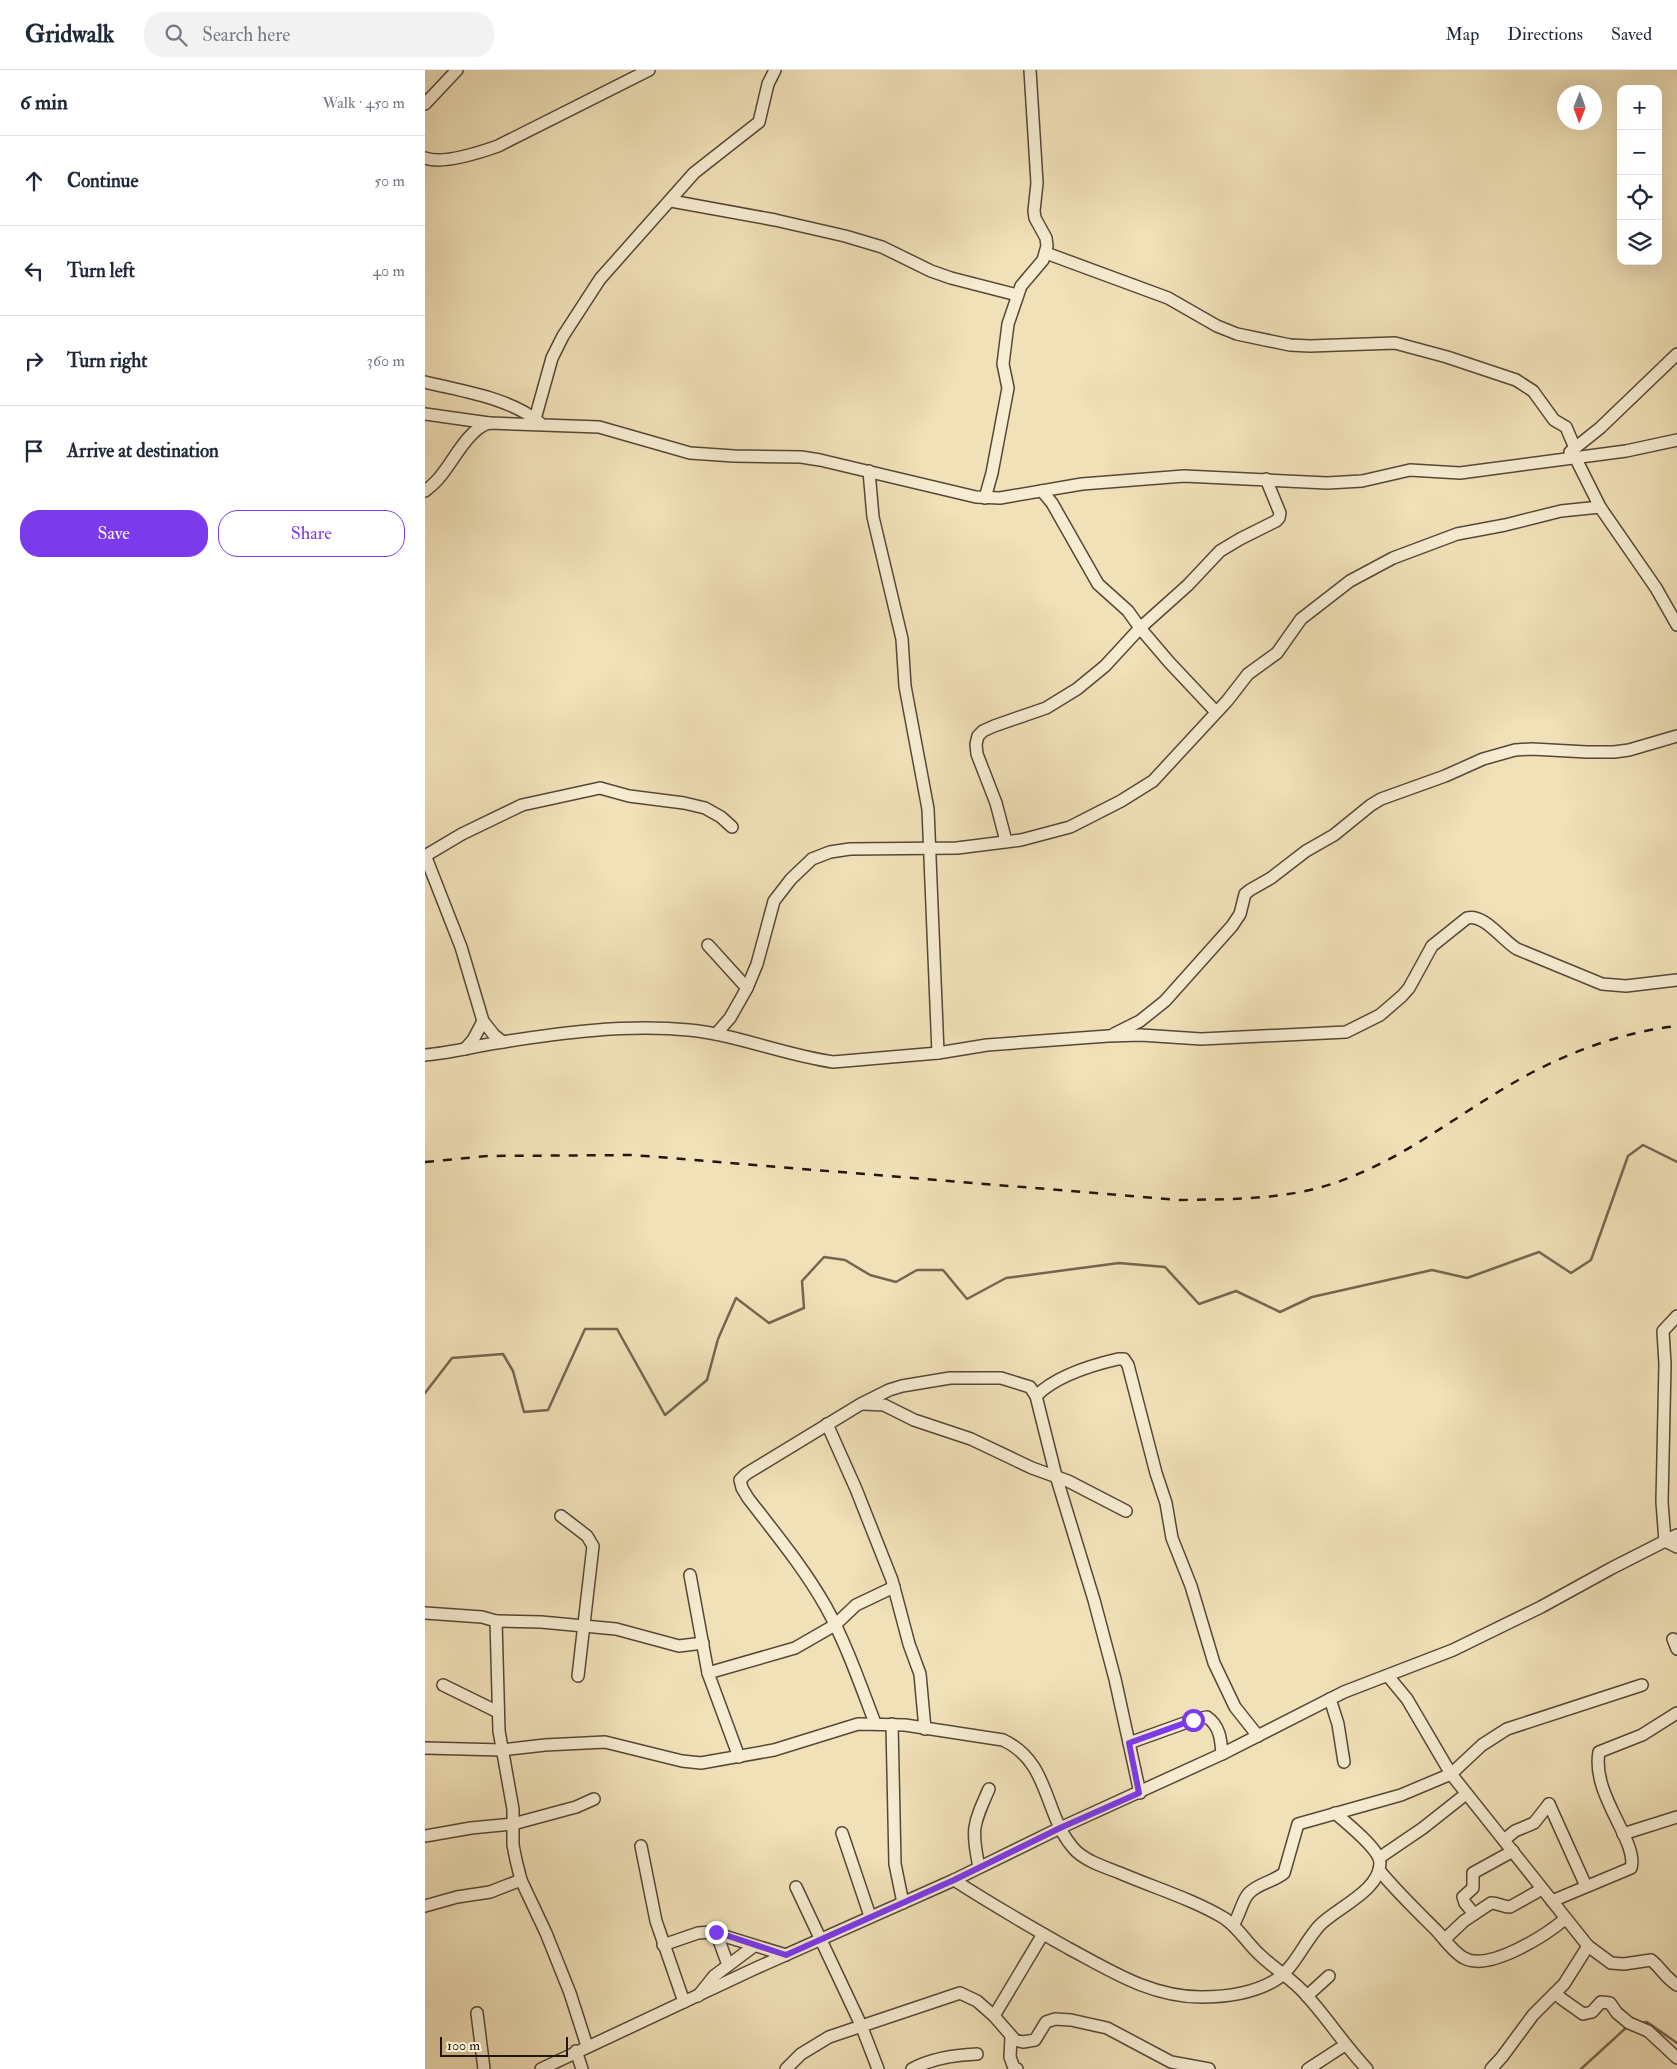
<!DOCTYPE html>
<meta charset="utf-8">
<style>
:root{--surface:#fff;--page:#f2f2f3;--text:#1f2937;--muted:#747a83;--line:#e0e1e3;--accent:#7c3aed}
body{margin:0;font-family:"IM FELL Double Pica",serif;background:var(--page);color:var(--text)}
.controls{position:absolute;right:15px;top:15px;display:grid;overflow:hidden;border-radius:10px;box-shadow:0 5px 20px #0002}
.controls button{width:45px;height:45px;display:grid;place-items:center;padding:0;border:0;border-bottom:1px solid var(--line);background:var(--surface);color:var(--text);font:25px sans-serif}
.compass{position:absolute;left:1132px;top:15px;width:45px;height:45px;border-radius:50%;background:var(--surface);box-shadow:0 5px 20px #0002;rotate:181deg}
.scale{position:absolute;left:15px;bottom:12px;width:128px;box-sizing:border-box;padding-left:5px;border:2px solid #23140c;border-top:0;font-size:14px;line-height:18px;white-space:nowrap;color:#23140c;-webkit-text-stroke:4px #f6ecd1;paint-order:stroke}
.stop{position:absolute;width:15px;height:15px;margin:-11px;border:4px solid #7c3aed;border-radius:50%;background:#fff}
.stop.end{background:#7c3aed;border-color:#fff;box-shadow:0 1px 5px #0008}
.list{margin:0;padding:0;list-style:none}
h2{display:flex;justify-content:space-between;align-items:center;height:65px;margin:0;padding:0 20px;font-size:21px}
h2 small{font-size:16px;font-weight:400;color:var(--muted)}
.list li{display:grid;grid-template-columns:32px 1fr auto;gap:15px;align-items:center;box-sizing:border-box;height:90px;padding:0 20px;border-top:1px solid var(--line)}
.list b{display:block;font-size:19px;white-space:nowrap}
.list em{font-size:16px;font-style:normal;color:var(--muted)}
.actions{display:flex;gap:10px;padding:15px 20px}
.actions a{flex:1;padding:11px 0;border:1px solid var(--accent);border-radius:20px;text-align:center;font-size:18px;color:var(--accent)}
.actions .main{background:var(--accent);color:#fff}
.icon{flex:none;width:28px;height:28px;fill:none;stroke:currentColor;stroke-width:2;stroke-linecap:round;stroke-linejoin:round}
.map{position:relative;flex:none;width:1252px;height:1999px;overflow:hidden}
header{display:flex;align-items:center;gap:30px;box-sizing:border-box;height:70px;padding:0 25px;background:var(--surface);border-bottom:1px solid var(--line)}
header strong{font-size:24px}
nav{display:flex;gap:28px;margin-inline-start:auto;font-size:18px}
.search{width:350px;height:45px;background:var(--page);display:flex;align-items:center;gap:12px;box-sizing:border-box;padding:0 18px;border-radius:20px;color:var(--muted);font-size:19px}
main{display:flex}
aside{flex:1;background:var(--surface)}
.map>svg:first-child{display:block}
.lines{fill:none;stroke-linecap:round;stroke-linejoin:round}
.stream{stroke:#756550;stroke-width:2.5}
.minor-casing{stroke:#564737;stroke-width:14}
.minor{stroke:#f6ecd1;stroke-width:11}
.rail{stroke:#23140c;stroke-width:2.5;stroke-dasharray:9 9;stroke-linecap:butt}
.route{stroke:#7c3aed;stroke-width:6}
</style>
<header>
<strong>Gridwalk</strong>
<div class="search"><svg class="icon" aria-label="search" viewBox="0 0 24 24"><circle cx="10" cy="10" r="6"/><path d="M15 15l6 6"/></svg>Search here</div>
<nav><a>Map</a><a>Directions</a><a>Saved</a></nav>
</header>
<main>
<aside>
<h2>6 min<small>Walk · 450 m</small></h2>
<ul class="list">
<li><svg class="icon" aria-label="ahead" viewBox="0 0 24 24"><path d="M12 20V5M6 11l6-6 6 6"/></svg><div><b>Continue</b></div><em>50 m</em></li>
<li><svg class="icon" aria-label="left" viewBox="0 0 24 24"><path d="M17 20v-9H6M10 6l-5 5 5 5"/></svg><div><b>Turn left</b></div><em>40 m</em></li>
<li><svg class="icon" aria-label="right" viewBox="0 0 24 24"><path d="M7 20v-9h11M14 6l5 5-5 5"/></svg><div><b>Turn right</b></div><em>360 m</em></li>
<li><svg class="icon" aria-label="arrive" viewBox="0 0 24 24"><path d="M6 21V4h12l-3 4 3 4H6"/></svg><div><b>Arrive at destination</b></div></li>
</ul>
<div class="actions"><a class="main">Save</a><a>Share</a></div>
</aside>
<div class="map">
<svg width="1252" height="1999" viewBox="0 0 1252 1999">
<rect width="100%" height="100%" fill="#f1e1b8"/>
<filter id="stains"><feTurbulence type="fractalNoise" baseFrequency=".004" numOctaves="4"/><feColorMatrix values="0 0 0 0 .2 0 0 0 0 .09 0 0 0 0 .02 0 0 0 .5 -.17"/></filter>
<radialGradient id="worn" r=".72"><stop offset=".6" stop-color="#630" stop-opacity="0"/><stop offset="1" stop-color="#630" stop-opacity=".3"/></radialGradient>
<g class="lines">
<g class="stream">
<polyline points="0,1323 27,1288 78,1284 88,1301 99,1342 123,1340 160,1259 192,1259 240,1345 282,1310 293,1269 311,1228 344,1253 379,1238 377,1211 399,1187 420,1190 445,1205 471,1212 492,1200 518,1200 542,1229 581,1208 694,1193 740,1197 774,1234 811,1221 855,1242 887,1227 1007,1200 1042,1208 1114,1182 1146,1203 1166,1190 1203,1086 1218,1075 1252,1092"/>
<polyline points="1215,1953 1222,1952 1252,1973"/>
<polyline points="1156,1999 1203,1956"/>
</g>
<defs>
<g id="minor">
<polyline points="0,34 32,0"/>
<path d="M 0,88 C 18,95 56,82 73,76 L 224,0"/>
<polyline points="246,131 350,150 420,166 457,177 506,201 526,208 592,225"/>
<polyline points="621,183 743,228 792,256 812,264 865,275 885,276 970,273 1022,287 1091,310 1108,321 1129,350 1141,357 1150,378"/>
<path d="M 0,312 C 36,321 86,328 115,353"/>
<polyline points="0,344 64,353"/>
<polyline points="110,349 127,288 138,266 175,209 269,103 334,52 343,14 350,0"/>
<polyline points="1145,382 1175,358 1252,284"/>
<polyline points="1150,387 1175,437 1231,518 1252,555"/>
<polyline points="444,401 448,447 477,569 480,616 503,739 513,983"/>
<path d="M 0,421 C 5,417 10,413 14,408 C 28,392 43,359 64,353 L 174,357 L 265,383 L 309,386 L 376,387 L 395,390 L 551,427 L 575,428 L 657,414 L 759,406 L 902,413 L 937,411 L 985,400 L 1035,403 L 1201,381 L 1252,370"/>
<polyline points="617,421 627,433 673,514 703,541 715,558 744,592 791,642"/>
<polyline points="560,428 567,403 583,318 578,294 583,254 596,216 618,190 622,176 621,168 610,148 609,141 612,113 605,0"/>
<polyline points="581,771 571,733 552,684 551,674 553,666 558,661 569,656 621,638 652,619 680,596 715,558 763,515 795,481 815,469 851,451 854,448 855,443 841,409"/>
<polyline points="0,785 36,877 58,951 69,965 78,972"/>
<polyline points="0,786 37,764 97,735 175,718 204,726 259,733 280,738 296,747 307,757"/>
<polyline points="283,875 322,918"/>
<polyline points="291,964 305,948 322,918 332,894 349,831 366,809 387,789 405,782 425,779 532,778 596,770 645,757 696,731 728,711 802,631 823,604 852,583 876,549 925,511 968,488 1032,464 1080,455 1136,441 1175,437"/>
<polyline points="689,964 715,951 740,931 807,856 815,844 820,824 825,820 846,808 881,781 909,765 946,735 956,729 1020,706 1058,689 1090,680 1107,679 1162,682 1189,682 1204,680 1252,666"/>
<polyline points="40,979 48,970 58,951"/>
<path d="M 0,985 C 24,983 47,977 71,973 C 134,963 200,954 264,960 C 313,965 359,985 408,992 L 513,983 L 562,975 L 683,966 L 716,965 L 776,969 L 921,962 L 955,945 L 977,926 L 984,918 L 1007,876 L 1042,848 C 1059,843 1078,871 1092,879 L 1177,914 L 1201,916 L 1252,910"/>
<polyline points="1252,1246 1238,1261 1240,1294 1237,1432 1240,1471 1252,1477"/>
<path d="M 611,1326 C 631,1306 667,1295 693,1289 L 699,1289 L 703,1295 L 731,1403 L 741,1433 L 747,1468 L 766,1516 L 789,1593 L 810,1637 L 833,1666"/>
<polyline points="438,1334 459,1335 489,1350 546,1369 607,1398 643,1411 701,1441"/>
<polyline points="402,1354 431,1419 467,1510 484,1574 495,1604 500,1659"/>
<polyline points="136,1446 162,1466 168,1476 153,1606"/>
<polyline points="265,1505 283,1603 314,1687"/>
<polyline points="0,1543 57,1547 71,1551 74,1661 88,1739 88,1775 91,1790 96,1810 121,1863 145,1923 162,1976"/>
<polyline points="71,1551 116,1552 191,1559 254,1576 278,1573"/>
<polyline points="1248,1569 1252,1579"/>
<polyline points="283,1603 370,1578 410,1555 431,1535 469,1517"/>
<path d="M 963,1606 L 982,1629 L 1026,1704 L 1163,1876 L 1186,1893 L 1199,1894 L 1226,1890 C 1236,1898 1241,1908 1252,1915"/>
<polyline points="18,1615 73,1642"/>
<polyline points="905,1629 913,1654 919,1692"/>
<path d="M 450,1653 C 435,1614 421,1573 401,1537 C 379,1498 350,1463 323,1428 L 317,1418 L 315,1410 L 321,1404 L 436,1334 L 464,1320 L 477,1316 L 525,1308 L 576,1308 L 605,1317 L 611,1326 L 631,1406 L 669,1530 L 690,1609 L 715,1723"/>
<polyline points="467,1654 470,1794 478,1833"/>
<path d="M 704,1673 L 768,1650 L 782,1647 C 795,1656 796,1670 797,1684"/>
<path d="M 0,1678 L 77,1680 L 120,1675 L 180,1672 L 257,1691 L 276,1693 L 349,1680 L 433,1654 L 480,1655 L 578,1670 C 627,1693 618,1747 651,1781 C 663,1792 680,1797 695,1803 C 730,1818 767,1829 799,1848 C 813,1857 822,1873 834,1884 C 849,1899 868,1909 882,1926 C 903,1949 920,1976 942,1999"/>
<polyline points="1124,1734 1161,1816"/>
<polyline points="417,1763 445,1846"/>
<polyline points="1198,1764 1252,1747"/>
<polyline points="0,1766 46,1758 88,1754 151,1737 169,1729"/>
<polyline points="1079,1770 1090,1761 1109,1753 1124,1734"/>
<polyline points="216,1776 231,1851 259,1932"/>
<polyline points="954,1788 998,1758 1041,1724"/>
<path d="M 554,1797 C 546,1759 548,1755 564,1719"/>
<path d="M 954,1800 C 972,1822 992,1841 1012,1861 C 1020,1870 1029,1883 1039,1888 C 1064,1902 1121,1865 1140,1849"/>
<path d="M 529,1810 C 566,1834 604,1856 643,1878 C 686,1901 726,1927 776,1927 C 800,1927 828,1923 849,1911 C 869,1899 878,1874 894,1856 C 911,1838 955,1821 955,1793 C 955,1779 920,1752 910,1743"/>
<polyline points="371,1817 436,1955 453,1999"/>
<path d="M 1127,1831 L 1206,1798 C 1214,1772 1166,1725 1174,1682 L 1217,1665 L 1252,1643"/>
<polyline points="0,1836 32,1827 65,1822 96,1810"/>
<polyline points="1049,1844 1040,1833 1038,1827 1048,1818 1048,1803 1088,1781"/>
<path d="M 808,1855 C 815,1845 817,1830 824,1823 C 834,1813 848,1812 859,1803 L 873,1754 L 976,1725 L 1026,1704 L 1057,1675 L 1082,1659 L 1217,1615"/>
<polyline points="291,1862 303,1895"/>
<path d="M 1020,1869 L 1039,1851 L 1066,1833 C 1073,1833 1078,1837 1085,1837 L 1117,1819"/>
<polyline points="238,1875 273,1863 286,1862 361,1885"/>
<polyline points="1130,1923 1137,1929 1158,1944 1167,1942 1176,1932 1185,1933 1192,1943 1204,1953 1223,1961 1252,1988"/>
<polyline points="273,1926 289,1906 329,1876"/>
<polyline points="882,1926 904,1906"/>
<polyline points="52,1943 59,1999"/>
<polyline points="569,1946 618,1864"/>
<polyline points="586,1967 585,1987 589,1998 592,1999"/>
<polyline points="151,1981 157,1999"/>
<polyline points="116,1999 329,1899 529,1810 635,1758 797,1684 919,1622 1028,1580 1116,1537 1187,1498 1252,1465"/>
<polyline points="361,1999 376,1984 404,1967 535,1923 552,1931 569,1946 590,1970 598,1972 610,1970 621,1952 630,1949 646,1950 682,1958 746,1992 784,1999"/>
<path d="M 487,1999 C 507,1988 529,1985 552,1984"/>
<polyline points="883,1999 920,1975"/>
<polyline points="1066,1999 1077,1987 1108,1945 1139,1914 1163,1876"/>
</g>
</defs>
<use href="#minor" class="minor-casing"/>
<use href="#minor" class="minor"/>
<path class="rail" d="M 0,1092 L 62,1086 L 208,1085 L 755,1130 C 814,1129 870,1130 926,1107 C 991,1081 1044,1036 1106,1003 C 1152,979 1200,962 1252,956"/>
</g>
<g class="lines">
<polyline class="route" points="291,1862 361,1885 529,1810 635,1758 714,1723 704,1673 768,1650"/>
</g>
<rect width="100%" height="100%" filter="url(#stains)"/>
<rect width="100%" height="100%" fill="url(#worn)"/>
</svg>
<div class="controls">
<button>+</button>
<button>−</button>
<button><svg class="icon" aria-label="locate" viewBox="0 0 24 24"><circle cx="12" cy="12" r="6"/><path d="M12 2v4M12 18v4M2 12h4M18 12h4"/></svg></button>
<button><svg class="icon" aria-label="layers" viewBox="0 0 24 24"><path d="M12 4l9 5-9 5-9-5zM3 14l9 5 9-5"/></svg></button>
</div>
<svg class="compass" viewBox="-18 -18 36 36"><path d="M0-13l5 13h-10z" fill="#e53935"/><path d="M0 13l5-13h-10z" fill="#747a83"/></svg>
<div class="scale">100 m</div>
<div class="stop" style="left:768px;top:1650px"></div>
<div class="stop end" style="left:291px;top:1862px"></div>
</div>
</main>
